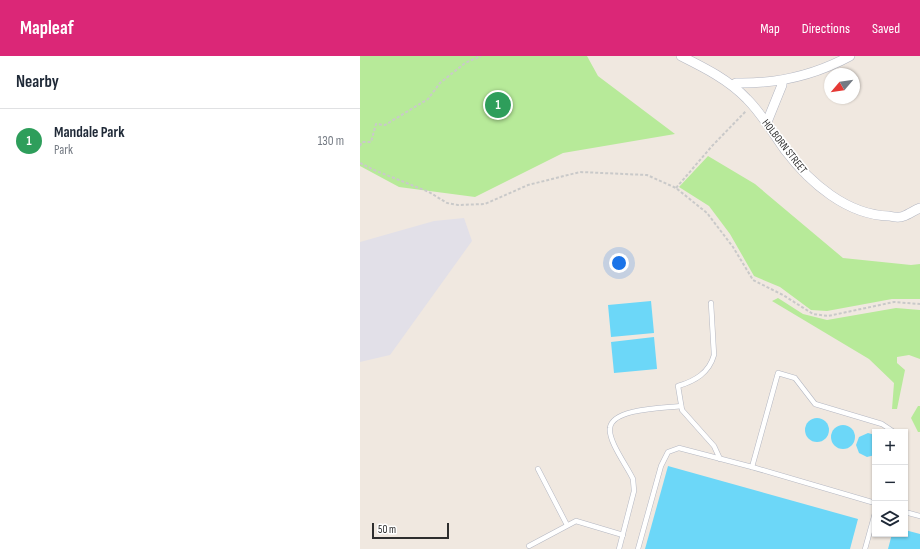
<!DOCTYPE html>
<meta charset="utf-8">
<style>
:root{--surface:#fff;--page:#f2f2f3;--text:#1f2937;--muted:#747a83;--line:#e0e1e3;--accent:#db2777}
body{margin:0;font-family:"Sofia Sans Condensed",sans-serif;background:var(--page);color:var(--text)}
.controls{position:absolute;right:12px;bottom:12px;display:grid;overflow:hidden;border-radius:0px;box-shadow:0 1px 3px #0004}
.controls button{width:36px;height:36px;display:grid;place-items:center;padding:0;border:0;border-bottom:1px solid var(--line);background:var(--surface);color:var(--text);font:20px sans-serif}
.compass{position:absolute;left:464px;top:12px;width:36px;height:36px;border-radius:50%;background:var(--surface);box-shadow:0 1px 3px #0004;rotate:241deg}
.scale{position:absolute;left:12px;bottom:10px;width:77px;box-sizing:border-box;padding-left:4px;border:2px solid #2e2e2e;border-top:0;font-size:11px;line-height:14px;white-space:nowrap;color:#2e2e2e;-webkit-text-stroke:3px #fff;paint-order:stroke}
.you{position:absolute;left:259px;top:207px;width:14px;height:14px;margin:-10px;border:3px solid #fff;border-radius:50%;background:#1a73e8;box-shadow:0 0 0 6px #1a73e833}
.badge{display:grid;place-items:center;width:26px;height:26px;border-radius:50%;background:var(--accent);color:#fff;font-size:13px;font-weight:700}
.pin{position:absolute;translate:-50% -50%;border:2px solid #fff;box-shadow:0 1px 4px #0006}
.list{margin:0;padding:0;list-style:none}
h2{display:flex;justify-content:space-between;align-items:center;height:52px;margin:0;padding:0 16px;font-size:17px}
h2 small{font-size:13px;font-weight:400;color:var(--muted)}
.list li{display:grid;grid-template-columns:26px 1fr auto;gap:12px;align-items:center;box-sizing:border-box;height:64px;padding:0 16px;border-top:1px solid var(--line)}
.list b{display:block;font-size:15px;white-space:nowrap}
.list p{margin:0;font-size:13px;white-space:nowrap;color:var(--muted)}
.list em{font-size:13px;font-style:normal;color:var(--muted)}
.icon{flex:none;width:22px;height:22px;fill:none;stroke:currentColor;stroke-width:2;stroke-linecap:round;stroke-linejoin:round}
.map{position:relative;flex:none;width:560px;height:493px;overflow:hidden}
header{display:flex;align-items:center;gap:24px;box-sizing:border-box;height:56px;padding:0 20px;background:var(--accent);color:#fff}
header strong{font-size:19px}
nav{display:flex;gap:22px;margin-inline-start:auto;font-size:14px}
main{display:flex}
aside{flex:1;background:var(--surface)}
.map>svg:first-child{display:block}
.industrial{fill:#e2e0e8}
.green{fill:#b7ea99}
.water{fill:#6cd7f8}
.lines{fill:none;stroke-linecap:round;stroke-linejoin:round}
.service-casing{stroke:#b4b7c2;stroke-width:5.5}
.minor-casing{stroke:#b4b7c2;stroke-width:10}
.path{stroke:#c9c9c9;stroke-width:2;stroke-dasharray:3 2;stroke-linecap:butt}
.service{stroke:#fff;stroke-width:4.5}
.minor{stroke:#fff;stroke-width:9}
.labels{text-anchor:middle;stroke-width:3.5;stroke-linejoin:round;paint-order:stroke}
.street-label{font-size:11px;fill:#2e2e2e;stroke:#fff}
</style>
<header>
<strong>Mapleaf</strong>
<nav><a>Map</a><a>Directions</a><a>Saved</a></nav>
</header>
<main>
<aside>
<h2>Nearby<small></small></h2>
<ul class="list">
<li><span class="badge" style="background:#2e9e5b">1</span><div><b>Mandale Park</b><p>Park</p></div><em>130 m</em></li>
</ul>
</aside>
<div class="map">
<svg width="560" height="493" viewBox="0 0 560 493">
<rect width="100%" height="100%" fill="#f0e8e0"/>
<polygon class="industrial" points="104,162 112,185 30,299 0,306 0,186 74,165"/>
<g class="green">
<polygon points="0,0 227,0 238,20 315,78 203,97 115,141 39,131 0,110"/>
<polygon points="348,100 395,128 483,202 551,209 560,208 560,243 532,243 467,255 451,254 420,231 394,220 370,178 349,150 319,131"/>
<polygon points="418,242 443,258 467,264 536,252 560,254 560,303 549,299 537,301 537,307 545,314 537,353 532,353 534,327 509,303 412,245"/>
<polygon points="558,350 560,350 560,376 558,376 551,362"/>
</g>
<g class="water">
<polygon points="291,245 294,277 251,281 248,249"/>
<polygon points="294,281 297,313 254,317 251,286"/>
<circle cx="457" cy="374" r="12"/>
<circle cx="483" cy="381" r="12"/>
<polygon points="508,377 515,379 515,399 507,401 499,397 496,389 499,381"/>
<polygon points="308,410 498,463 490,493 285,493"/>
<polygon points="545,474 560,478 560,493 528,493 532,478 545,478"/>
</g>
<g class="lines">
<defs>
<g id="service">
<path d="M 351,247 L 354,299 C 349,317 335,325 318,330 L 322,354 L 354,390 L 360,403"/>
<polyline points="392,411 515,447"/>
<polyline points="178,413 207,469"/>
<polyline points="545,456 560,460"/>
<polyline points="169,490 216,465 263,479"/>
<path d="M 259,493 L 274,435 L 273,423 C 267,410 248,385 250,372 C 252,352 305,352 321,350"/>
<polyline points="278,493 301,410 308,396 319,392 392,411 418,317 435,322 455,348 522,368 534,376"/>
<polyline points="505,493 515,457"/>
</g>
<g id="minor">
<path d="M 321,0 C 345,12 369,24 387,43 C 402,58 413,77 425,94 C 450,127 487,159 529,160 C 533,161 540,162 544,160 C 549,158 555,154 560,152"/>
<path d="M 373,29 L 376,27 C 416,28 455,19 490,0"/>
<polyline points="407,66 422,29 422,25"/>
</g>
</defs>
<use href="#service" class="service-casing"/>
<use href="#minor" class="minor-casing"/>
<g class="path">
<polyline points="0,90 2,86 11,86 16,68 25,69 68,43 80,27 105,7 121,0"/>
<polyline points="0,107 14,114 69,136 87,147 98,149 125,148 168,129 220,116 287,119 316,132 347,157 373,191 393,224 423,239 453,258 468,260 534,246 560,248"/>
<polyline points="316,132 352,90 386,55"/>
</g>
<use href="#service" class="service"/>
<use href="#minor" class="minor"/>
</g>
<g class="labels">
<g class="street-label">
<text transform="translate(425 90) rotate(52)" y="4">HOLBORN STREET</text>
</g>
</g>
</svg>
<div class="controls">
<button>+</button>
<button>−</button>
<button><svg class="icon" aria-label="layers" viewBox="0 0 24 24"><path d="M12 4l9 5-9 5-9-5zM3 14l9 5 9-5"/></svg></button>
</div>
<svg class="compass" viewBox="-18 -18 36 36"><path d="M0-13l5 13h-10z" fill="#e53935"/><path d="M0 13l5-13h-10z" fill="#747a83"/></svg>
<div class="scale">50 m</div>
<div class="you"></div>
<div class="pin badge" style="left:138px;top:49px;background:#2e9e5b">1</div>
</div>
</main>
